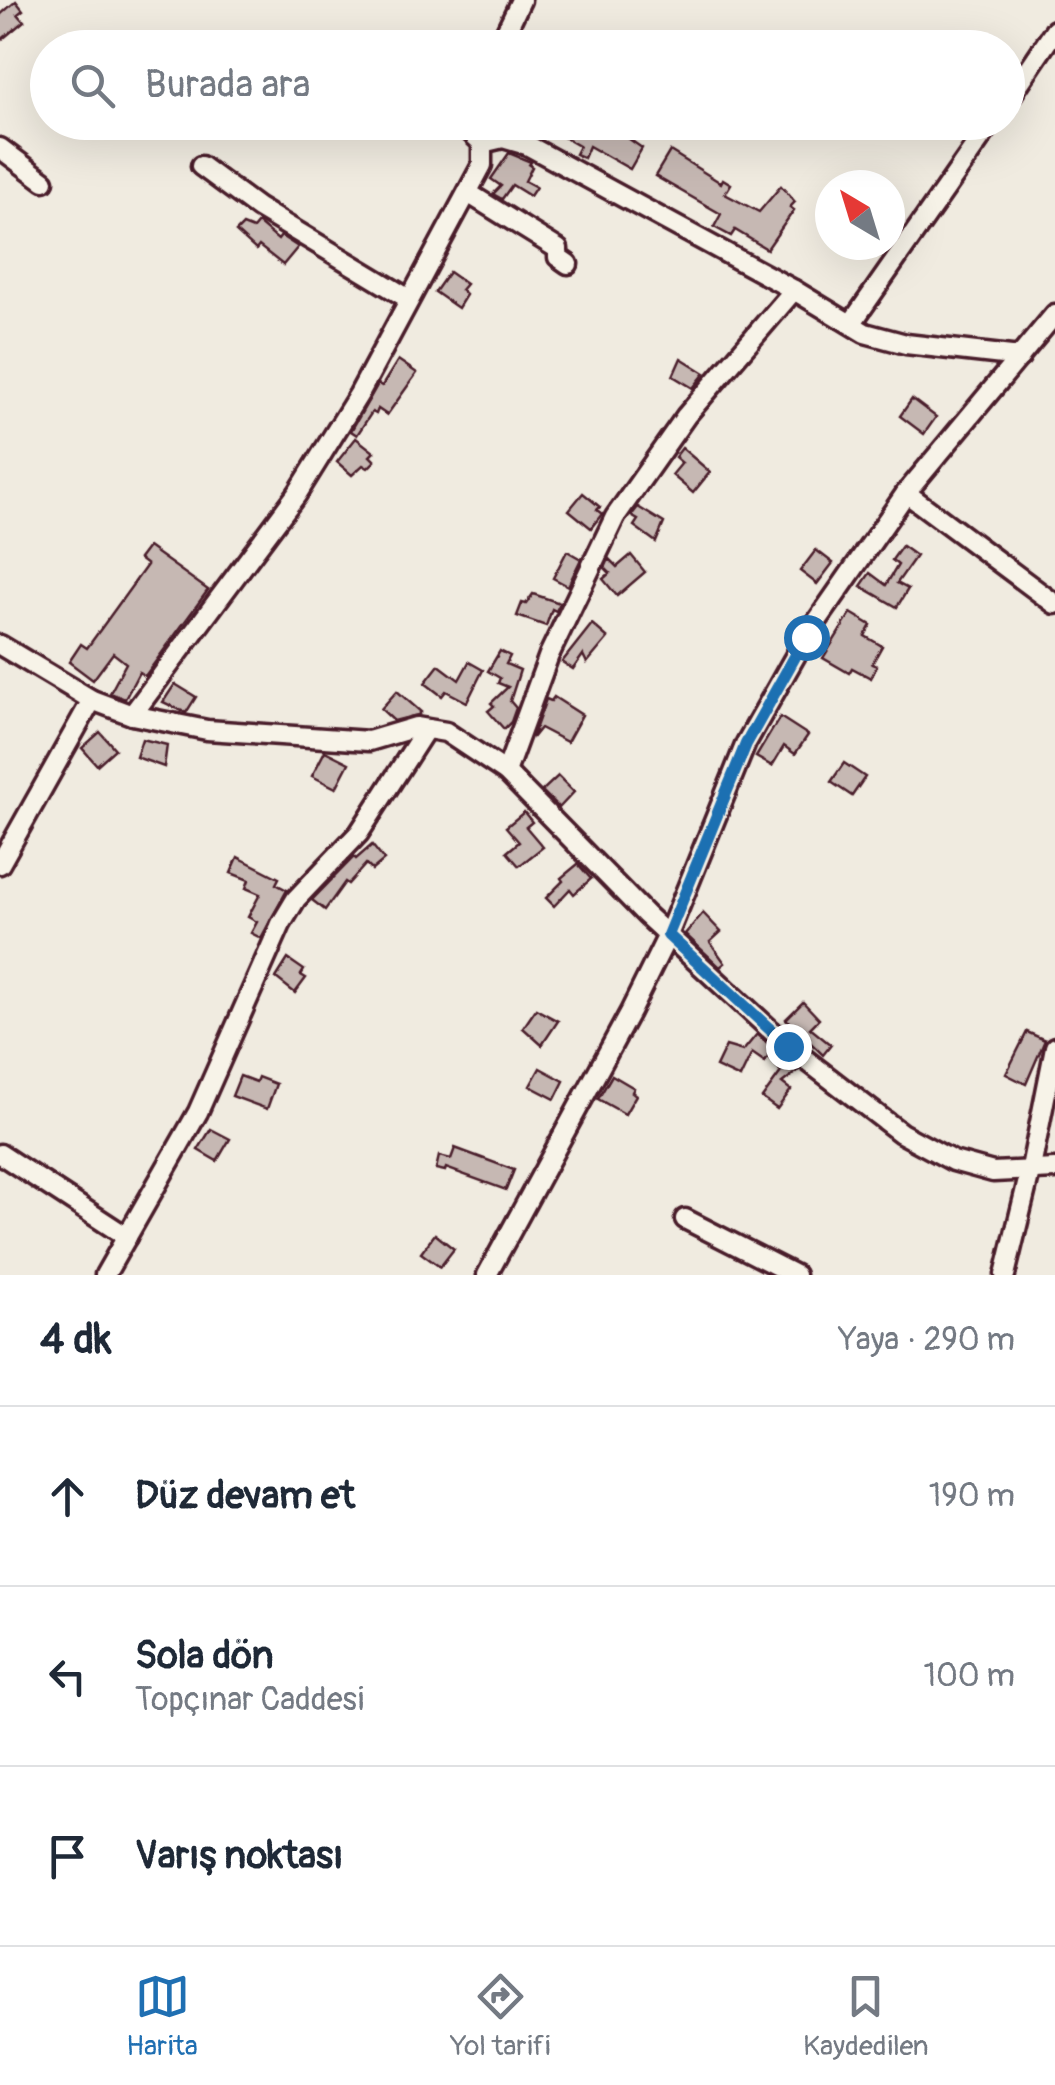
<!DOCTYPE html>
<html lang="tr">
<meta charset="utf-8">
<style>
:root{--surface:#fff;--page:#f2f2f3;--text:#1f2937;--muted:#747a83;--line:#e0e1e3;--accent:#1f6fb2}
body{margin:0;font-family:Pangolin,sans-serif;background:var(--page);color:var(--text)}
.compass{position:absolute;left:815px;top:170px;width:90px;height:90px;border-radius:50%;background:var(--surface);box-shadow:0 10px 40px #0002;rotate:322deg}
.stop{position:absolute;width:30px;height:30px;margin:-22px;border:8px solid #1f6fb2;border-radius:50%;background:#fff}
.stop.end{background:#1f6fb2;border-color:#fff;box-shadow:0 2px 10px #0008}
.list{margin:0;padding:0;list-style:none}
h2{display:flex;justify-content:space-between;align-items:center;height:130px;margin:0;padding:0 40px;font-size:42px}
h2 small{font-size:32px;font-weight:400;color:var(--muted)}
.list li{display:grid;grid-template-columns:65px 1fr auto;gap:30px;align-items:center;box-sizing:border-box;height:180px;padding:0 40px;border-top:2px solid var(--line)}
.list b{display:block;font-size:38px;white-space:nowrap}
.list p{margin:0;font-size:32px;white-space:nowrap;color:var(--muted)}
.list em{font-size:32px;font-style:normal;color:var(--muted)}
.icon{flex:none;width:55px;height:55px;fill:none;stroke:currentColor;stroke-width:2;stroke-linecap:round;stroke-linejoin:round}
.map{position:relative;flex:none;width:1055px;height:1275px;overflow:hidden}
.search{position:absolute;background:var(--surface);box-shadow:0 10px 40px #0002;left:30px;right:30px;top:30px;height:110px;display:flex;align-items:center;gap:25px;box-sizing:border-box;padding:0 35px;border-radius:55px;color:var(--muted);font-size:38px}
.sheet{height:670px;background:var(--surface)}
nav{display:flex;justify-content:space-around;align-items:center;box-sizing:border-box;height:140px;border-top:2px solid var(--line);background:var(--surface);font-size:28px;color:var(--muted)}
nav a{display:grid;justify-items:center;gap:5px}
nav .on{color:var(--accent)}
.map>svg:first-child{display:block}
.building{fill:#c6b8b3;stroke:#4a1f2b;stroke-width:2.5}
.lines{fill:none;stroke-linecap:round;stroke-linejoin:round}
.minor-casing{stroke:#4a1f2b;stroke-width:25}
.minor{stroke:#f7f3e8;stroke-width:18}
.route{stroke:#1f6fb2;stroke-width:12}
</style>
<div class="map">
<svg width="1055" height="1275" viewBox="0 0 1055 1275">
<rect width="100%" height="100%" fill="#f0ebe0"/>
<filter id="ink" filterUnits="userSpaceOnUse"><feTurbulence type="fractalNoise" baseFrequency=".01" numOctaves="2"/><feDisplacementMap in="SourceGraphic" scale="20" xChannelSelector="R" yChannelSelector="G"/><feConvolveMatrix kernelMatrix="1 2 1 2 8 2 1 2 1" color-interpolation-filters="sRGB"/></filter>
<g filter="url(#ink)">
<g class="building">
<polygon points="16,1 23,10 18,14 24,21 0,41 0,15"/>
<polygon points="567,122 605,122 642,148 630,169 589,146 584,158 575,154 579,146 560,135"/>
<polygon points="670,151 721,183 723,179 731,184 725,194 759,212 781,186 795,202 790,207 794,210 767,249 735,230 731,236 714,227 721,214 655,176"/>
<polygon points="509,153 531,162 529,165 532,167 525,181 536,187 530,196 512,185 502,199 493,194 501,186 491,179"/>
<polygon points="258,223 278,240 281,236 298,247 283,265 259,246 256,250 236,232 243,225 253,229"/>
<polygon points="449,272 466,284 461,290 466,295 458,308 435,292"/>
<polygon points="681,358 705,373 693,388 673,376"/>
<polygon points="398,360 417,373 387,415 378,409 376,414 372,412 357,435 351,431 378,384 382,386"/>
<polygon points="912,399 936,417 924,434 900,416"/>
<polygon points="356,438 374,452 370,456 375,461 368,468 363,465 352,475 337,462"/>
<polygon points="682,448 710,472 693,493 672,475 682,463 675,457"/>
<polygon points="583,493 600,507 597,510 602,514 591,528 569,510"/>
<polygon points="638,507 664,523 656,542 634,526 638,520 631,516"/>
<polygon points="902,546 916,556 897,583 908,589 897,607 861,586 870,573 886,585 898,565 892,560"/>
<polygon points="148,547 208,590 145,676 139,672 125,699 110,693 126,663 113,653 93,680 69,662 81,644 87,648 147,565 139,559"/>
<polygon points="816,550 833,563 817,584 800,571"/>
<polygon points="567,551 581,559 568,586 553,578"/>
<polygon points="631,555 645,572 617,596 603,579 610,573 605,568 609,559 617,567"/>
<polygon points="533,594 560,603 556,611 552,609 546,626 517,616 522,603 526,604"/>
<polygon points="851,613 871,625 865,636 882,646 872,664 877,666 871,678 852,668 849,673 823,658"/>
<polygon points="592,624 608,638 587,663 583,655 573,669 562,662"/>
<polygon points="500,651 510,656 506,664 520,670 510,701 516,708 511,722 504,729 488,711 494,706 491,703 508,687 498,683 500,678 488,671"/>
<polygon points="469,662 483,670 467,702 446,691 442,696 425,683 439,665 459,680"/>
<polygon points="175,684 196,697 186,713 163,702"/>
<polygon points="397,691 421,712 418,715 394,721 381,709"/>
<polygon points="554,697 582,715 567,742 540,728 532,738 546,699 551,701"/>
<polygon points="780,717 808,735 795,754 784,746 772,766 756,757"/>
<polygon points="100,732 115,749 97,765 82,748"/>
<polygon points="142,739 167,745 164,767 136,757"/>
<polygon points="325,751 349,763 336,788 312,776"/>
<polygon points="844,763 865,777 852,796 831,782"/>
<polygon points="558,776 574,792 559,808 542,791"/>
<polygon points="524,812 532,822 526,827 543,847 519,866 507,852 519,842 506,827"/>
<polygon points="372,845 384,860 372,870 366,864 348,884 345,882 325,910 312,900 354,857 356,859"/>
<polygon points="238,857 279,878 276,884 287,890 261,938 251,933 257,922 248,917 260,894 246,888 249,880 231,873"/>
<polygon points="578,864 591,879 574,894 570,889 554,906 546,898 563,881 561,878"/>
<polygon points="703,913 721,932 710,942 725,963 720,967 685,934"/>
<polygon points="288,959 304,970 301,975 306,978 295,993 276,978"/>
<polygon points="803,1002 819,1019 810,1028 831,1045 823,1055 786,1019"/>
<polygon points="536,1009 558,1021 542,1045 523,1028"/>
<polygon points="1027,1032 1045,1040 1026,1084 1006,1074"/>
<polygon points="757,1034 799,1070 782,1083 791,1090 777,1109 762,1098 781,1072 769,1056 765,1062 752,1053 740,1078 716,1067 726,1046 743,1051"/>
<polygon points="540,1068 564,1081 555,1099 530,1086"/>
<polygon points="612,1075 634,1088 632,1092 636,1095 625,1114 598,1099"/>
<polygon points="240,1076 256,1082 258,1077 276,1084 267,1109 232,1096"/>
<polygon points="211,1129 230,1139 217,1161 198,1150"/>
<polygon points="455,1148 514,1170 506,1190 446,1168 445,1171 436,1169 439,1156 451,1159"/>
<polygon points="435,1234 454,1249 440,1267 421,1253"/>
</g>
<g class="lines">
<defs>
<g id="minor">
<polyline points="498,48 521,0"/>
<polyline points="1008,100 1055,30"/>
<polyline points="482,143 503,138 527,145 794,290 865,333 906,344 1020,357"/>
<polyline points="0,148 44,181"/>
<polyline points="201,166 258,208 409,299"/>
<polyline points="468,193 558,249 558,257 568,264"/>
<polyline points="851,324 992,122"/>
<polyline points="906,493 1055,604"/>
<polyline points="0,645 92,700 132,715 207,730 369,741 416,727 446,732 506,772 646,915 788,1046 901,1133 953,1161 993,1172 1055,1169"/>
<polyline points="132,715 297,494 359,394 482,165 482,143 460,122"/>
<polyline points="506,772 549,655 615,517 686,416 794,290"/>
<polyline points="0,864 92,700"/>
<polyline points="0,1154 127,1237"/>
<polyline points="685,1219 795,1275"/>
<polyline points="105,1275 198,1112 281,924 296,899 359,833 426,729"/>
<polyline points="487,1275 630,1012 668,935 746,743 806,637 906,493 1055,314"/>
<polyline points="1005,1275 1031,1168 1055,1047"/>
</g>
</defs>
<use href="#minor" class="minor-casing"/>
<use href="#minor" class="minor"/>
</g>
</g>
<g class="lines" filter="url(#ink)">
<polyline class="route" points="788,1046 668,935 746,744 806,637"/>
</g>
</svg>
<svg class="compass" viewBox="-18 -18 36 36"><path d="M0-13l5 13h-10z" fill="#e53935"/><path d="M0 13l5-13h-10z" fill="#747a83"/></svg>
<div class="stop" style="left:806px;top:637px"></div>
<div class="stop end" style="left:788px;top:1046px"></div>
<div class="search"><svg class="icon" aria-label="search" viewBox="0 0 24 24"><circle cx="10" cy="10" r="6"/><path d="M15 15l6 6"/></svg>Burada ara</div>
</div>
<section class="sheet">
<h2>4 dk<small>Yaya · 290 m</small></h2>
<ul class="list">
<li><svg class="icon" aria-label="ahead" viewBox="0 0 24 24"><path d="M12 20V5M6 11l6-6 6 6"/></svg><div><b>Düz devam et</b></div><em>190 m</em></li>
<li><svg class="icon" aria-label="left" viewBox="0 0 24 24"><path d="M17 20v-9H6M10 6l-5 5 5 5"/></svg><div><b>Sola dön</b><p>Topçınar Caddesi</p></div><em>100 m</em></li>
<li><svg class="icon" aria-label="arrive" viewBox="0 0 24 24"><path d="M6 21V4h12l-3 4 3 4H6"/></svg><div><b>Varış noktası</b></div></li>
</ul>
</section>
<nav>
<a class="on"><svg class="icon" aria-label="map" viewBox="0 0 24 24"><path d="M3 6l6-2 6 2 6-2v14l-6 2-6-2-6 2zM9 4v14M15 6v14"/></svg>Harita</a>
<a><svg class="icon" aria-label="directions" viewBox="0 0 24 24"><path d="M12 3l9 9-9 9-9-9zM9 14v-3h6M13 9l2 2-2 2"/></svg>Yol tarifi</a>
<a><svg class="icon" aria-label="saved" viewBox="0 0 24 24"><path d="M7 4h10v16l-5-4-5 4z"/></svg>Kaydedilen</a>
</nav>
